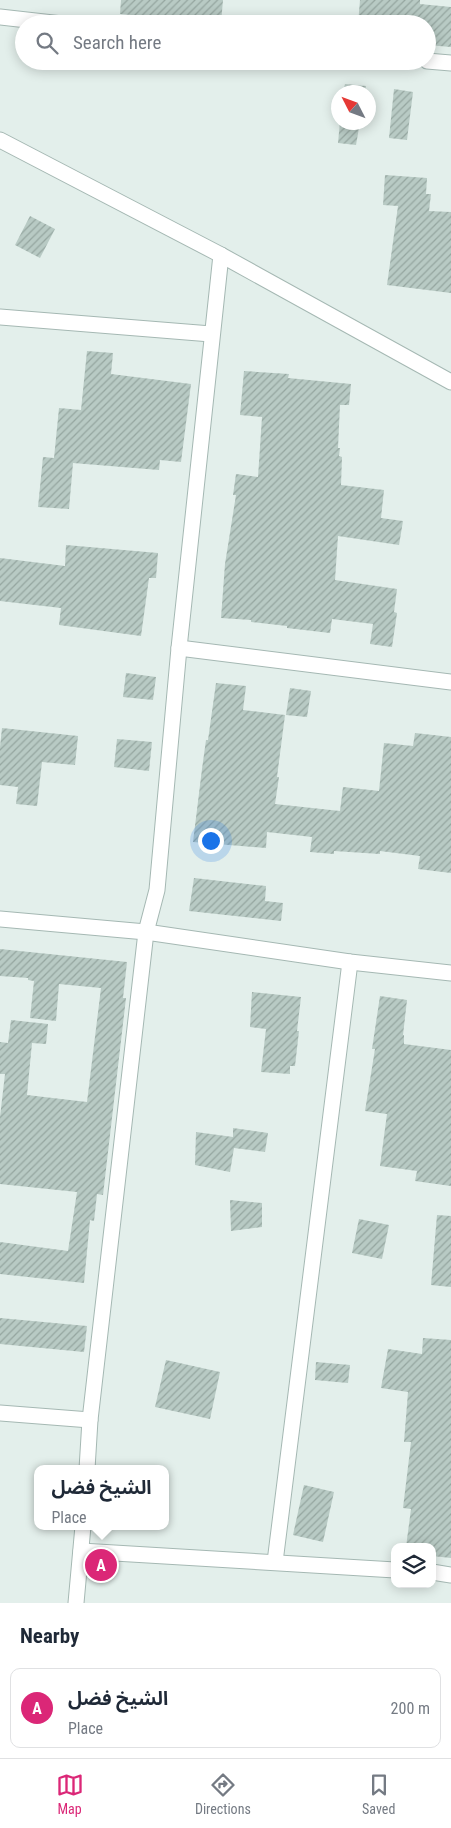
<!DOCTYPE html>
<meta charset="utf-8">
<style>
:root{--surface:#fff;--page:#f6f6f7;--text:#1f2937;--muted:#747a83;--line:#e0e1e3;--accent:#db2777}
body{margin:0;font-family:"Roboto Condensed","Noto Sans Arabic",sans-serif;background:var(--page);color:var(--text)}
.controls{position:absolute;right:15px;bottom:15px;display:grid;overflow:hidden;border-radius:10px;box-shadow:0 2px 12px #0003}
.controls button{width:45px;height:45px;display:grid;place-items:center;padding:0;border:0;border-bottom:1px solid var(--line);background:var(--surface);color:var(--text);font:25px sans-serif}
.compass{position:absolute;left:331px;top:85px;width:45px;height:45px;border-radius:50%;background:var(--surface);box-shadow:0 2px 12px #0003;rotate:312deg}
.you{position:absolute;left:210px;top:840px;width:18px;height:18px;margin:-12px;border:4px solid #fff;border-radius:50%;background:#1a73e8;box-shadow:0 0 0 8px #1a73e833}
.badge{display:grid;place-items:center;width:32px;height:32px;border-radius:50%;background:var(--accent);color:#fff;font-size:16px;font-weight:700}
.pin{position:absolute;translate:-50% -50%;border:2px solid #fff;box-shadow:0 1px 5px #0006}
.popup{position:absolute;left:34px;top:1465px;width:135px;height:65px;box-sizing:border-box;display:grid;place-content:center;border-radius:10px;background:var(--surface);filter:drop-shadow(0 1px 4px #0005);font-size:16px;white-space:nowrap;color:var(--muted)}
.popup b{font-size:19px;color:var(--text)}
.popup::after{content:'';position:absolute;left:50%;top:100%;margin-left:-10px;border:10px solid transparent;border-top-color:var(--surface)}
.list{margin:0;padding:0;list-style:none}
h2{display:flex;justify-content:space-between;align-items:center;height:65px;margin:0;padding:0 20px;font-size:21px}
h2 small{font-size:16px;font-weight:400;color:var(--muted)}
.list li{display:grid;grid-template-columns:32px 1fr auto;gap:15px;align-items:center;box-sizing:border-box;height:80px;margin:0 10px 10px;padding:0 10px;border:1px solid var(--line);border-radius:10px}
.list b{display:block;font-size:19px;white-space:nowrap}
.list p{margin:0;font-size:16px;white-space:nowrap;color:var(--muted)}
.list em{font-size:16px;font-style:normal;color:var(--muted)}
.icon{flex:none;width:28px;height:28px;fill:none;stroke:currentColor;stroke-width:2;stroke-linecap:round;stroke-linejoin:round}
.map{position:relative;flex:none;width:451px;height:1603px;overflow:hidden}
.search{position:absolute;background:var(--surface);box-shadow:0 2px 12px #0003;left:15px;right:15px;top:15px;height:55px;display:flex;align-items:center;gap:12px;box-sizing:border-box;padding:0 18px;border-radius:28px;color:var(--muted);font-size:19px}
.sheet{height:155px;background:var(--surface)}
nav{display:flex;justify-content:space-around;align-items:center;box-sizing:border-box;height:70px;border-top:1px solid var(--line);background:var(--surface);font-size:14px;color:var(--muted)}
nav a{display:grid;justify-items:center;gap:2px}
nav .on{color:var(--accent)}
.map>svg:first-child{display:block}
.building{fill:url(#building-hatch)}
.lines{fill:none;stroke-linecap:round;stroke-linejoin:round}
.street-casing{stroke:#a5b8b3;stroke-width:17}
.street{stroke:#fff;stroke-width:15}
</style>
<div class="map">
<svg width="451" height="1603" viewBox="0 0 451 1603">
<defs>
<pattern id="building-hatch" width="6" height="6" patternUnits="userSpaceOnUse" patternTransform="scale(1.25)"><rect width="6" height="6" fill="#b8cac4"/><path d="M-1 1l2-2M0 6l6-6M5 7l2-2" fill="none" stroke="#95a6a0"/></pattern>
</defs>
<rect width="100%" height="100%" fill="#e3efeb"/>
<g class="building">
<polygon points="121,0 223,0 221,23 120,14"/>
<polygon points="360,0 420,0 420,4 451,7 451,47 427,45 427,24 358,24"/>
<polygon points="345,84 366,86 365,92 343,92"/>
<polygon points="394,89 413,92 407,140 389,138"/>
<polygon points="340,122 360,122 356,145 338,143"/>
<polygon points="385,175 427,178 426,194 431,194 429,211 451,212 451,293 387,285 398,206 383,205"/>
<polygon points="30,216 55,229 40,258 15,245"/>
<polygon points="87,351 113,353 111,374 191,384 181,462 160,460 159,470 73,463 69,509 38,507 43,457 54,458 59,408 81,410"/>
<polygon points="244,371 289,374 288,378 351,384 349,405 340,405 338,448 340,448 339,456 342,457 341,485 384,490 381,518 403,521 399,545 338,536 335,580 397,589 394,612 397,613 392,647 370,644 373,624 332,619 330,633 287,628 287,626 251,622 251,620 221,618 225,564 236,495 233,495 236,474 258,477 262,417 240,415"/>
<polygon points="66,545 158,553 156,578 149,578 141,636 59,625 61,608 0,601 0,558 65,566"/>
<polygon points="126,673 156,677 153,700 123,697"/>
<polygon points="216,683 246,686 243,710 285,715 277,777 279,777 275,804 340,811 343,787 379,791 384,743 413,746 415,733 451,737 451,873 418,869 420,856 380,851 380,854 334,851 334,854 310,852 312,837 267,832 266,848 193,842 202,769 206,740 208,740"/>
<polygon points="290,688 311,691 307,717 286,715"/>
<polygon points="2,728 78,736 75,765 42,762 37,806 16,804 18,787 0,785 0,747"/>
<polygon points="117,739 152,742 149,771 114,767"/>
<polygon points="194,878 266,886 265,901 283,903 281,921 189,911"/>
<polygon points="0,949 127,962 123,998 126,998 103,1195 97,1194 94,1221 90,1220 84,1283 0,1274 0,1242 68,1251 77,1192 0,1184 0,1117 5,1074 0,1074 0,1042 8,1043 11,1020 48,1024 46,1044 32,1043 27,1095 87,1102 101,988 59,984 56,1021 30,1018 34,981 28,980 28,978 0,976"/>
<polygon points="252,992 301,997 297,1031 299,1031 295,1066 290,1066 290,1074 261,1072 266,1029 250,1027"/>
<polygon points="380,996 407,1000 403,1035 404,1035 404,1044 451,1050 451,1186 415,1181 417,1171 380,1166 387,1114 365,1111 375,1049 372,1049"/>
<polygon points="233,1128 268,1133 265,1152 234,1148 230,1172 195,1165 196,1132 233,1137"/>
<polygon points="230,1200 262,1203 262,1227 231,1231"/>
<polygon points="437,1215 451,1216 451,1287 431,1285"/>
<polygon points="359,1219 389,1225 382,1259 352,1253"/>
<polygon points="0,1318 87,1326 84,1352 0,1344"/>
<polygon points="423,1338 451,1340 451,1558 432,1556 432,1547 406,1547 411,1509 403,1508 411,1442 404,1442 408,1392 381,1388 388,1349 422,1354"/>
<polygon points="166,1360 220,1372 210,1419 155,1407"/>
<polygon points="316,1362 350,1365 348,1383 315,1380"/>
<polygon points="304,1485 334,1492 323,1542 293,1535"/>
</g>
<g class="lines">
<defs>
<g id="street">
<polyline points="0,17 62,24"/>
<polyline points="427,61 451,63"/>
<polyline points="0,140 221,255 451,382"/>
<polyline points="0,317 211,334"/>
<polyline points="179,648 451,682"/>
<polyline points="0,919 146,932 350,962 451,973"/>
<polyline points="0,1413 90,1420"/>
<polyline points="87,1469 90,1420 146,932 157,890 179,648 221,255"/>
<polyline points="81,1551 395,1570"/>
<polyline points="275,1562 350,962"/>
<polyline points="432,1572 451,1575"/>
<polyline points="76,1603 83,1526"/>
</g>
</defs>
<use href="#street" class="street-casing"/>
<use href="#street" class="street"/>
</g>
</svg>
<div class="controls">
<button><svg class="icon" aria-label="layers" viewBox="0 0 24 24"><path d="M12 4l9 5-9 5-9-5zM3 14l9 5 9-5"/></svg></button>
</div>
<svg class="compass" viewBox="-18 -18 36 36"><path d="M0-13l5 13h-10z" fill="#e53935"/><path d="M0 13l5-13h-10z" fill="#747a83"/></svg>
<div class="you"></div>
<div class="pin badge" style="left:101px;top:1565px">A</div>
<div class="popup"><b>الشيخ فضل</b>Place</div>
<div class="search"><svg class="icon" aria-label="search" viewBox="0 0 24 24"><circle cx="10" cy="10" r="6"/><path d="M15 15l6 6"/></svg>Search here</div>
</div>
<section class="sheet">
<h2>Nearby<small></small></h2>
<ul class="list">
<li><span class="badge">A</span><div><b>الشيخ فضل</b><p>Place</p></div><em>200 m</em></li>
</ul>
</section>
<nav>
<a class="on"><svg class="icon" aria-label="map" viewBox="0 0 24 24"><path d="M3 6l6-2 6 2 6-2v14l-6 2-6-2-6 2zM9 4v14M15 6v14"/></svg>Map</a>
<a><svg class="icon" aria-label="directions" viewBox="0 0 24 24"><path d="M12 3l9 9-9 9-9-9zM9 14v-3h6M13 9l2 2-2 2"/></svg>Directions</a>
<a><svg class="icon" aria-label="saved" viewBox="0 0 24 24"><path d="M7 4h10v16l-5-4-5 4z"/></svg>Saved</a>
</nav>
